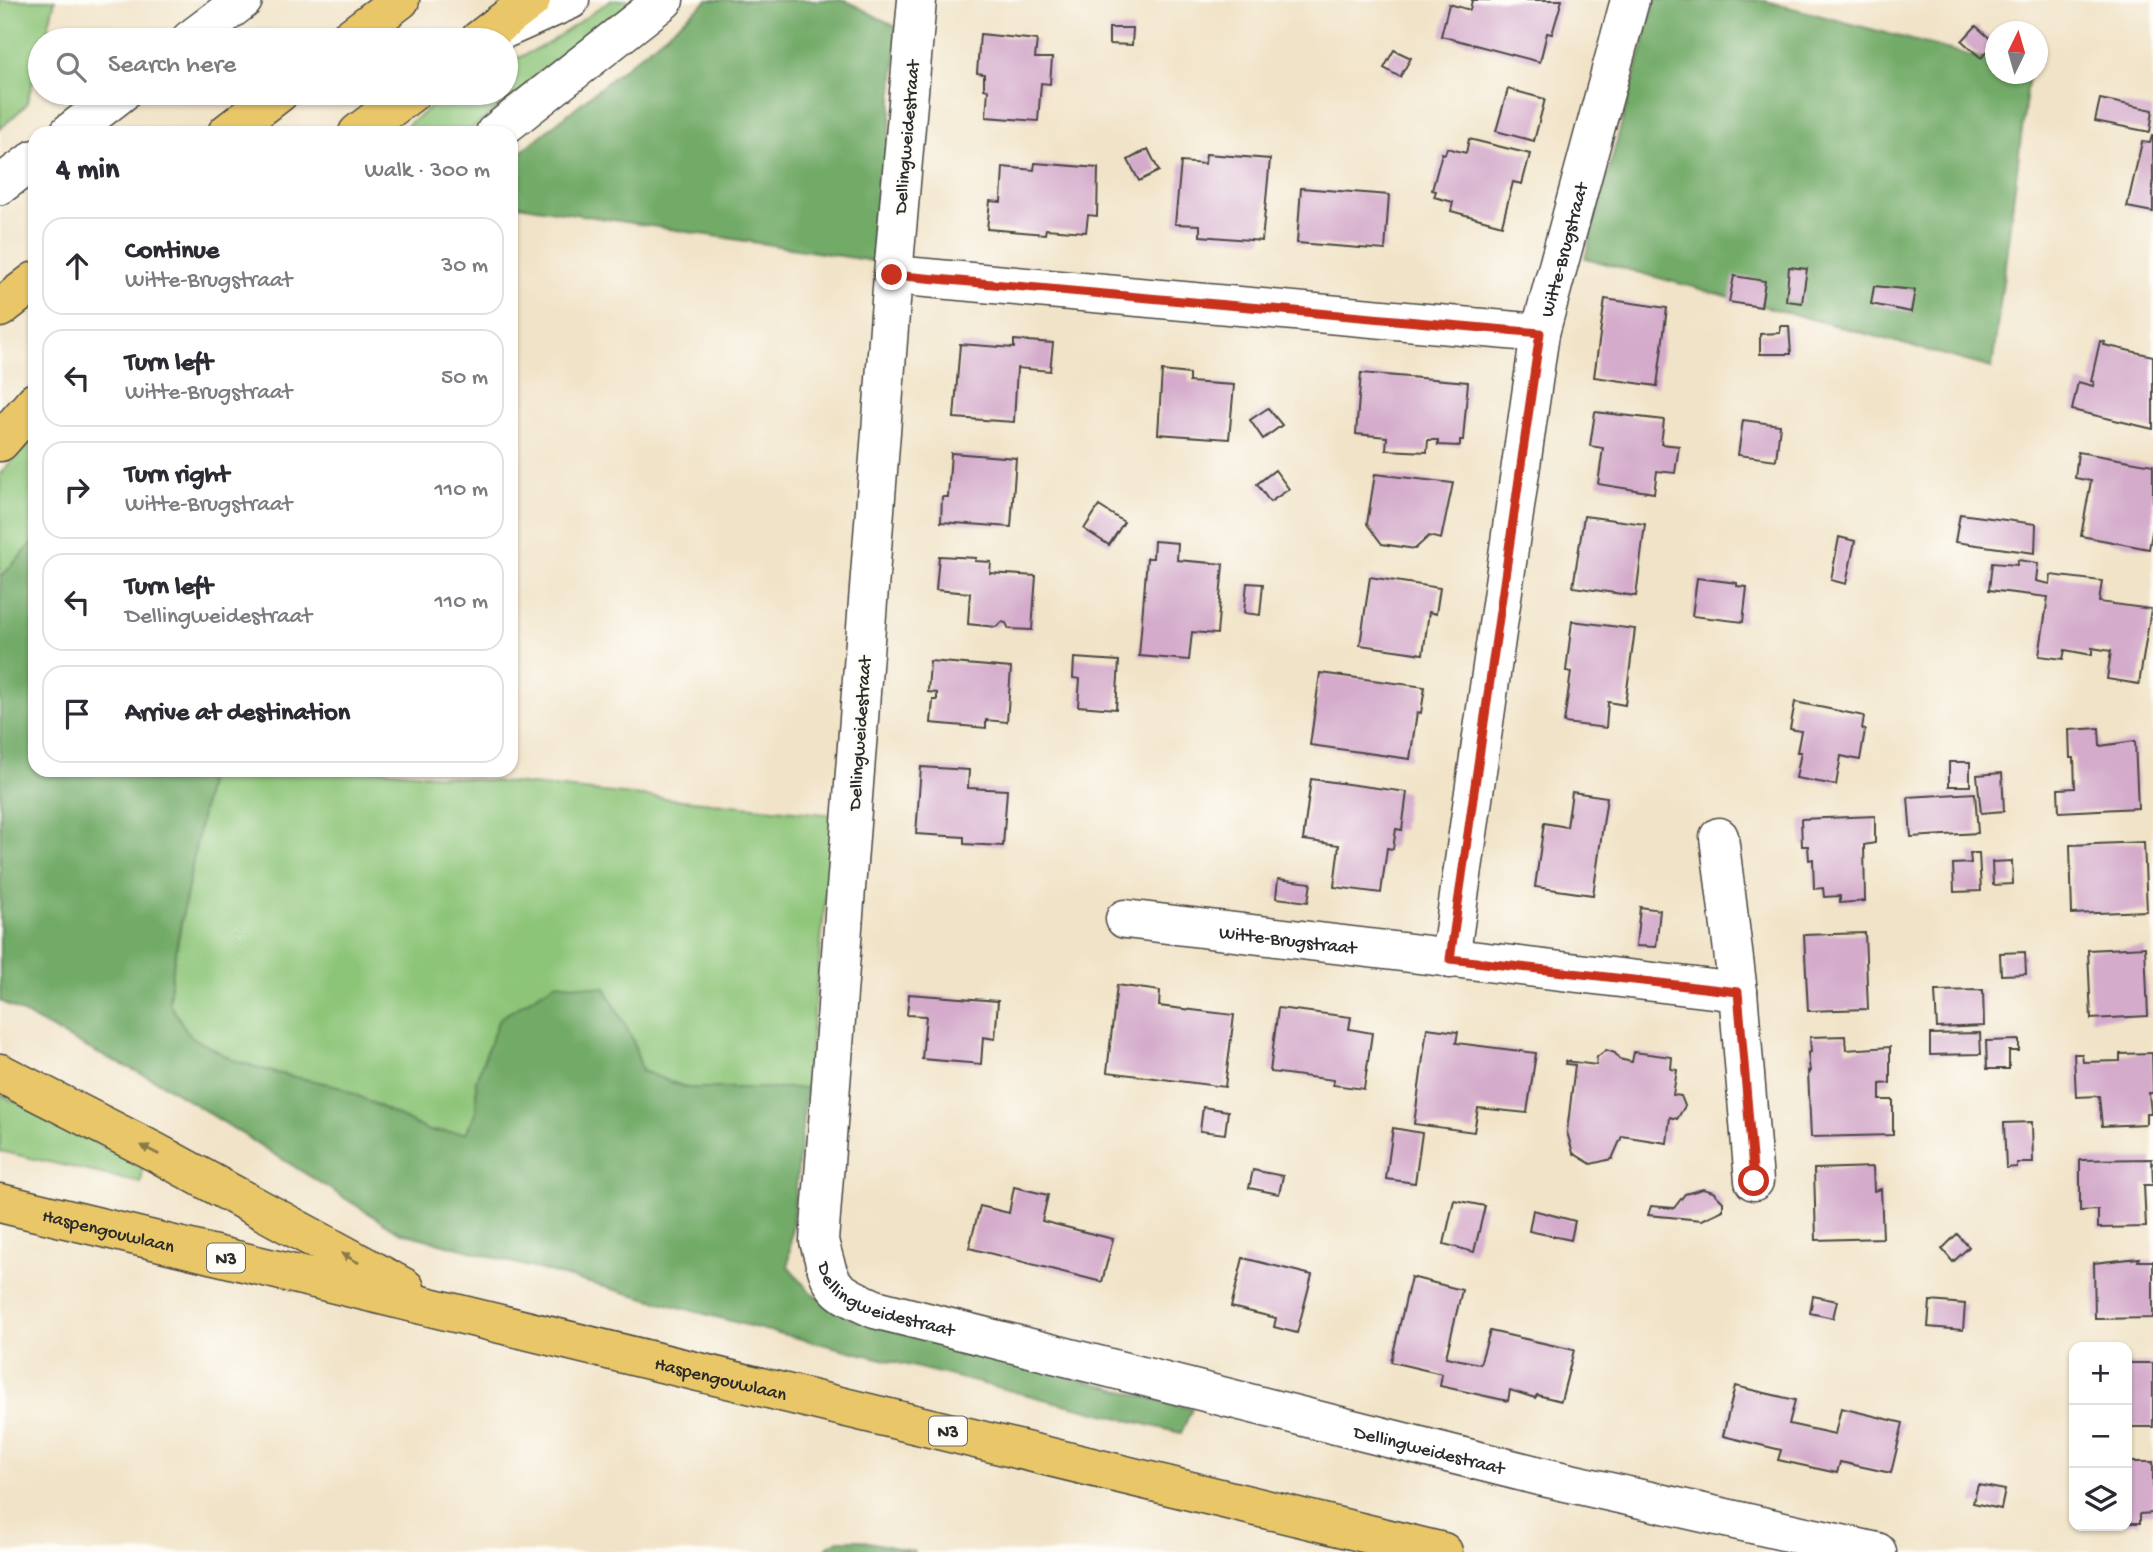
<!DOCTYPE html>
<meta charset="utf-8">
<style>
:root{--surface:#fff;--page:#f7f7f7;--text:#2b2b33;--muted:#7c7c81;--line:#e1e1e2}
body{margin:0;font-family:"Gochi Hand",sans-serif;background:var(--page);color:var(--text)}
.controls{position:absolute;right:21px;bottom:21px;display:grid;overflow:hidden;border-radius:14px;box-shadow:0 2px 5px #0004}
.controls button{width:63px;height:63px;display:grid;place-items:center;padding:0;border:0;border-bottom:2px solid var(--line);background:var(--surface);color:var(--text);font:35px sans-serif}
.compass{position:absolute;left:1985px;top:21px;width:63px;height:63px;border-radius:50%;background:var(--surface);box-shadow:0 2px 5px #0004;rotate:5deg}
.stop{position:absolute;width:21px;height:21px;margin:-16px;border:5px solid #c8321e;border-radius:50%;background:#fff}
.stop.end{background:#c8321e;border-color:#fff;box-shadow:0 2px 7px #0008}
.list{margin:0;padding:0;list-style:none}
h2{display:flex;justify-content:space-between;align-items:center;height:91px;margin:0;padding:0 28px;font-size:30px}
h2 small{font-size:23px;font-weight:400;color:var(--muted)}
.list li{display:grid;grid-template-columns:46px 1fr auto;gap:21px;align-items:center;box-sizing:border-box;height:98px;margin:0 14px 14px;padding:0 14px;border:2px solid var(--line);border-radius:21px}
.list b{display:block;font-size:26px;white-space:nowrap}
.list p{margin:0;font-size:23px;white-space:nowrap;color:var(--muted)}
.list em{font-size:23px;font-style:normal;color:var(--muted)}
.icon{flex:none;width:38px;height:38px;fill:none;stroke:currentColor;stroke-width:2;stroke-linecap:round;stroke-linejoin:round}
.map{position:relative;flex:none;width:2153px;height:1552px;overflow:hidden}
.search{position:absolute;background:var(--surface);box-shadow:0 2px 5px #0004;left:28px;top:28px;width:490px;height:77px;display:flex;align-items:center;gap:18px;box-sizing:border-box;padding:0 24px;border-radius:38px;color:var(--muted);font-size:26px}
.panel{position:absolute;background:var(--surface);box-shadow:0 2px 5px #0004;left:28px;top:126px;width:490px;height:651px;border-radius:21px}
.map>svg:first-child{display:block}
.green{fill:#8dc578;stroke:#5c7852;stroke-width:2}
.forest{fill:#72aa68;stroke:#4e6a4a;stroke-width:2}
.building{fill:#d4abcb}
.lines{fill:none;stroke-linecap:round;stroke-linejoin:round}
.minor-casing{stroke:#494742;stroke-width:41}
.major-casing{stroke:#494742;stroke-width:41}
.minor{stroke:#fff;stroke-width:38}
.major{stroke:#e9c769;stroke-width:38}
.oneway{fill:#8a794a}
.route{stroke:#c8321e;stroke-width:9}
.labels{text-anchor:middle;stroke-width:5;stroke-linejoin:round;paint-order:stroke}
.shield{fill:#fdfcf7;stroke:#6a6a68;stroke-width:2}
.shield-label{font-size:18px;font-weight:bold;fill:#2b2b2b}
.street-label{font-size:19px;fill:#2b2b2b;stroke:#fdfcf7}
</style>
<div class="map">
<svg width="2153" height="1552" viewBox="0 0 2153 1552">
<rect width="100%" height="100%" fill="#fdfcf7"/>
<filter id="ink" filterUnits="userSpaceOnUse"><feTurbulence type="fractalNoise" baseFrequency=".0143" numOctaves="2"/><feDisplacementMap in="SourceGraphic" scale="14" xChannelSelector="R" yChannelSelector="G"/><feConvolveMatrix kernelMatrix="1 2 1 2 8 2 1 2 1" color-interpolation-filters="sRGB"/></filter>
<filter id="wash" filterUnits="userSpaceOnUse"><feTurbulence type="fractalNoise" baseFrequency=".00686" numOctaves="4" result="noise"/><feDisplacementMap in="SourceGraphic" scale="28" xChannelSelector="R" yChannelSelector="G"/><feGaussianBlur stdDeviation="1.57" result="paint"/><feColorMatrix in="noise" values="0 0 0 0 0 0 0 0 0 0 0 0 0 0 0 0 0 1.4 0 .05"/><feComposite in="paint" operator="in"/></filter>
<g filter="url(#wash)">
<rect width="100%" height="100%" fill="#f1e3c7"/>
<g class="green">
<polygon points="0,0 55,0 45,40 40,40 40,57 26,105 0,129"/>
<polygon points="611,0 639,0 466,133 397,133 449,93 506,93 506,64 549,43"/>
<polygon points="35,435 35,541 0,578 0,474"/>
<polygon points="210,770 381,770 834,815 806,1088 687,1088 642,1071 632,1038 476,1080 476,1112 466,1133 429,1131 388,1113 233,1060 190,1036 169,1004 172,971"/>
<polygon points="0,1094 143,1167 141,1183 0,1151"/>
</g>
<g class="forest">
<polygon points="708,0 845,0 898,28 879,262 511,204 511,160"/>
<polygon points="1655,0 1762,0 1995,62 1996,74 2029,74 1992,368 1585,258"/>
<polygon points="35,541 35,770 210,770 172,971 169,1003 190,1036 233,1060 272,1072 338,1086 429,1131 466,1133 476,1112 476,1080 499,1019 556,983 605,988 632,1038 642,1071 687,1088 806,1088 788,1266 809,1291 854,1320 1192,1409 1181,1433 757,1328 399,1232 159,1082 95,1052 0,1001 0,578"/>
<polygon points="838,1540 860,1540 915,1552 824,1552 828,1546"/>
</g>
<g id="blocks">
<g class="building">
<polygon points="1472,0 1562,0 1552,34 1547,33 1540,62 1441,36 1449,4 1470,10"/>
<polygon points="1976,26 1995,43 1981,58 1962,41"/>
<polygon points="1109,28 1133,28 1132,45 1109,44"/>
<polygon points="980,34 1037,40 1035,58 1052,58 1050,84 1041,83 1038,121 986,117 988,90 984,89 984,74 977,73"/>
<polygon points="1394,50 1411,58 1400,77 1384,68"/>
<polygon points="1508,89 1545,99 1534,141 1496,131"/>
<polygon points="2100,99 2153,110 2150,132 2095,121"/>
<polygon points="2152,136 2153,136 2153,212 2127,207 2142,142 2150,143"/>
<polygon points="1469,139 1530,154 1522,184 1513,182 1502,225 1451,211 1453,202 1434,197 1436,191 1432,190 1442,153 1445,154 1447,148 1466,153"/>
<polygon points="1148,149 1159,171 1139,181 1128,160"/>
<polygon points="1206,154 1270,159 1262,241 1200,236 1200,225 1175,224 1181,162 1205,164"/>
<polygon points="1035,163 1098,168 1097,216 1088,215 1086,232 1046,229 1045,234 987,229 990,201 1001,202 1003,167 1034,170"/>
<polygon points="1301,188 1389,195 1385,250 1297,243"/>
<polygon points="1789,267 1807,269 1802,303 1786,301"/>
<polygon points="1734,276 1765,281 1761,307 1729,302"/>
<polygon points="1874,286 1915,290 1911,312 1871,304"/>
<polygon points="1605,299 1667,308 1657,386 1594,377"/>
<polygon points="1780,326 1789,326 1791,354 1760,354 1760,334 1780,333"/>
<polygon points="1014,340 1053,343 1050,371 1017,368 1014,422 954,418 960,344 1014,348"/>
<polygon points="2100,341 2105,342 2104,345 2153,356 2153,429 2072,410 2078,382 2093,386 2094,382 2091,381"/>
<polygon points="1162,371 1189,374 1189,382 1234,385 1229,439 1158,434"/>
<polygon points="1361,373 1468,382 1463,440 1460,440 1460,446 1438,445 1438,440 1428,440 1427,452 1386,450 1387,437 1356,434"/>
<polygon points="1268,408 1282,425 1263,439 1250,420"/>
<polygon points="1595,412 1664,420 1661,444 1679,446 1675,473 1657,471 1654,493 1598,484 1603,448 1590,446"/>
<polygon points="1743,420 1780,425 1776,460 1738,455"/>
<polygon points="2078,452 2153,465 2153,527 2149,549 2081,536 2091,481 2075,478"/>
<polygon points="951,453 1016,458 1011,527 941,522 942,497 948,497"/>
<polygon points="1275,470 1289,489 1270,502 1257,484"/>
<polygon points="1375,474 1453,483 1441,539 1429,536 1415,549 1382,544 1367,524"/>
<polygon points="1099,506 1124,522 1109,545 1084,529"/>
<polygon points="1960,514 2036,524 2035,553 1955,542"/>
<polygon points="1584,516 1645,524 1636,596 1573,587"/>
<polygon points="1839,537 1855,541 1846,584 1831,580"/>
<polygon points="1154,541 1178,543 1177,560 1223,564 1217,634 1192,632 1189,660 1139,656 1147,558 1153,558"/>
<polygon points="939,556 976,558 975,561 991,562 990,573 1036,576 1032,630 1009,629 1006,623 1002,622 996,627 968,624 970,593 936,590"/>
<polygon points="2018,560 2038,563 2036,581 2050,584 2051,575 2102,581 2099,602 2151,609 2139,684 2107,679 2111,651 2092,648 2092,655 2065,650 2063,659 2039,656 2048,597 1989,590 1992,563 2017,565"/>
<polygon points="1370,577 1440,588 1436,614 1429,612 1423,654 1360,645"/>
<polygon points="1697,578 1737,583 1737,586 1747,587 1743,622 1692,616"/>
<polygon points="1247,583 1263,584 1260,615 1244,613"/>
<polygon points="1572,621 1635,629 1625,705 1608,702 1606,728 1564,723 1571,672 1566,671"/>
<polygon points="1074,658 1119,661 1116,709 1078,706 1080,679 1073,678"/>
<polygon points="930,661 1011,668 1007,722 986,720 986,728 931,723 933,700 937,700 937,693 928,692"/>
<polygon points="1320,673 1425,687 1421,713 1417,712 1410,759 1310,745"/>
<polygon points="1795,702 1864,716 1862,729 1865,730 1860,760 1841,756 1836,785 1796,778 1801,752 1797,752 1801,731 1790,729"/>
<polygon points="2099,728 2100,746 2135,741 2138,808 2059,812 2058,789 2075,788 2074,758 2070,758 2069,730"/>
<rect x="1949" y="762" width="21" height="24"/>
<polygon points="921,767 969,770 968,788 1007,790 1003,846 964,844 964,837 916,834"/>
<polygon points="2002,773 2004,811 1981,813 1977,775"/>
<polygon points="1311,779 1407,792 1402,830 1396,829 1393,849 1387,848 1381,893 1334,887 1339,845 1303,840"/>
<polygon points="1572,792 1607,797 1593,895 1535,887 1544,823 1567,827"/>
<polygon points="1975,793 1978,833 1911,837 1908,797"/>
<polygon points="1875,816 1875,843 1864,845 1865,901 1840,903 1840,896 1824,897 1823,888 1814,889 1813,859 1809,860 1808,846 1802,846 1801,819"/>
<polygon points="2144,842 2147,911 2072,914 2070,845"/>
<polygon points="1970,853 1979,853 1981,891 1954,892 1953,864 1971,863"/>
<polygon points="2012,861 2013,884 1993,885 1992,862"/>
<polygon points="1278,879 1311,883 1308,902 1276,898"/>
<polygon points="1640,907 1660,910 1656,947 1636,946"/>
<polygon points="1865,933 1868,1009 1808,1011 1804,935"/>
<polygon points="2145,947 2148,1016 2091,1019 2088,950"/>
<polygon points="2025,952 2026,974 2001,975 2000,953"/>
<polygon points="1117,985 1160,991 1159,1006 1234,1015 1225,1087 1107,1072"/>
<polygon points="1983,990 1984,1026 1937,1028 1935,991"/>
<polygon points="909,994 998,1001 995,1039 983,1037 981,1064 922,1059 926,1016 907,1015"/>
<polygon points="1278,1008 1351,1017 1349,1029 1372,1033 1364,1089 1333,1085 1334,1080 1270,1072"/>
<polygon points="1427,1028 1458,1032 1456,1043 1536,1053 1527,1113 1478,1108 1474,1132 1414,1124"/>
<polygon points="1980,1033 1981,1054 1930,1055 1930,1034"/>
<polygon points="1845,1036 1846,1050 1890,1047 1890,1083 1880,1084 1880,1100 1893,1100 1893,1135 1811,1137 1808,1071 1810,1072 1808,1053 1811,1052 1810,1037"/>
<polygon points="2019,1040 2019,1051 2009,1051 2009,1069 1987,1069 1986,1041"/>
<polygon points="1606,1050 1615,1053 1619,1059 1632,1062 1634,1052 1672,1057 1671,1069 1677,1070 1673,1095 1681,1096 1685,1106 1677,1119 1670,1117 1667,1143 1622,1136 1612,1159 1591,1164 1573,1153 1567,1132 1575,1065 1565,1064 1566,1061 1596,1065 1597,1057"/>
<polygon points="2152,1053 2153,1093 2149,1093 2151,1113 2146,1113 2146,1124 2102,1126 2099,1096 2076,1097 2074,1054 2082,1054 2083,1062 2120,1061 2120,1054"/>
<polygon points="1203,1107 1228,1111 1225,1134 1200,1131"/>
<polygon points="2032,1122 2033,1163 2017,1163 2017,1167 2006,1168 2004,1123"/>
<polygon points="1393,1128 1422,1133 1415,1183 1386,1179"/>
<polygon points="2152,1159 2153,1185 2144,1185 2146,1227 2098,1228 2098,1210 2080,1211 2080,1160"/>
<polygon points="1873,1167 1874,1191 1881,1189 1883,1238 1816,1240 1814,1169"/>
<polygon points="1253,1170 1283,1176 1279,1194 1249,1188"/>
<polygon points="1014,1187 1048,1195 1042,1221 1113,1239 1102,1282 969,1248 980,1206 1009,1213"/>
<polygon points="1703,1189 1713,1192 1723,1202 1723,1210 1702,1220 1648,1215 1651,1206 1674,1208 1685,1194"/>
<polygon points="1454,1200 1485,1206 1474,1252 1444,1244"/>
<polygon points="1533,1210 1575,1221 1571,1240 1529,1231"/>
<polygon points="1957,1234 1969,1247 1953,1262 1942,1249"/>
<polygon points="1243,1258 1312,1275 1297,1333 1274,1327 1276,1318 1231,1307"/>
<polygon points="2139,1258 2138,1261 2153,1261 2153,1318 2095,1319 2094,1263"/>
<polygon points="1411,1277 1462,1290 1446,1357 1480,1364 1490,1331 1574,1350 1561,1401 1537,1395 1535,1398 1510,1390 1508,1401 1440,1386 1442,1374 1391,1362"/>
<polygon points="1813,1296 1837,1301 1833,1318 1810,1313"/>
<polygon points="1930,1301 1965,1304 1963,1330 1928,1327"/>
<rect x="2127" y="1363" width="26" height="64"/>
<polygon points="1735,1386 1795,1400 1789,1424 1835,1434 1841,1408 1903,1423 1891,1473 1840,1462 1837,1473 1778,1460 1781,1450 1723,1436"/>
<polygon points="2127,1462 2153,1462 2153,1513 2140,1514 2140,1523 2127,1523"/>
<polygon points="1978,1485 2005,1490 2001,1509 1973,1503"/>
</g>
</g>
</g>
<g filter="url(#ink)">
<use href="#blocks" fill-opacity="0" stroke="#494742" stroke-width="2"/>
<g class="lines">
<defs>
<g id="minor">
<path id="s1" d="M 917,0 L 893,275 L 819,1241 C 832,1288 829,1289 875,1309 L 1539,1476 L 1877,1552"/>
<polyline points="500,31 570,0"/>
<polyline points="190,40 243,0"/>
<polyline points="69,133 121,93"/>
<polyline points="495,133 664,0"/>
<polyline points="0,185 35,159"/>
<polyline points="893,275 1540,333"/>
<polyline points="1719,837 1738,992 1754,1181"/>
<path id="s2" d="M 1125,919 L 1738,992"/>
<path id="s3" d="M 1450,959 L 1540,333 L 1630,0"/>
</g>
<g id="major">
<polyline points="347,40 400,0"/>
<polyline points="479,40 531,0"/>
<polyline points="227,133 279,93"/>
<polyline points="358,133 411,93"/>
<polyline points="0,308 35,281"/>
<polyline points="0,442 35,402"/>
<polyline points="0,1073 155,1152 405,1288"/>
<path id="s4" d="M 0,1203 L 1443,1552"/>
</g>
</defs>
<use href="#minor" class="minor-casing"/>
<use href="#major" class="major-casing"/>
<use href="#minor" class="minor"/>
<use href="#major" class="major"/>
</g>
<defs><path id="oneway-solid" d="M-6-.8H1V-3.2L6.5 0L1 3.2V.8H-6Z" transform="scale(1.75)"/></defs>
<g class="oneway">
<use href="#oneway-solid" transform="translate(150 1150) rotate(-153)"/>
<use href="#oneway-solid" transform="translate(350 1258) rotate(-151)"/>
</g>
</g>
<g class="lines" filter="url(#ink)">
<polyline class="route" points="892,275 1540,333 1450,959 1738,992 1754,1181"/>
</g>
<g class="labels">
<g class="shield">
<rect x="207" y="1243.5" width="38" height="29" rx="5"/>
<rect x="929" y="1416.5" width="38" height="29" rx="5"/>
</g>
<g class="shield-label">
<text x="226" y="1264">N3</text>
<text x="948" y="1437">N3</text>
</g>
<g class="street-label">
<text transform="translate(905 137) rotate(-85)" y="7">Dellingweidestraat</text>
<text dy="7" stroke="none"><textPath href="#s3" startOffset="719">Witte-Brugstraat</textPath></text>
<text transform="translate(858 733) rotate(-86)" y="7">Dellingweidestraat</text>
<text dy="7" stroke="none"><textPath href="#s2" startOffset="164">Witte-Brugstraat</textPath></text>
<text dy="7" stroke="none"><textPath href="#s4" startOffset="112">Haspengouwlaan</textPath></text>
<text dy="7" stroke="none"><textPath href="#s1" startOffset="1344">Dellingweidestraat</textPath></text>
<text dy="7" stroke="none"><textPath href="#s4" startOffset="742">Haspengouwlaan</textPath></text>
<text dy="7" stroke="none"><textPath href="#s1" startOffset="1911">Dellingweidestraat</textPath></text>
</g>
</g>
</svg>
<div class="controls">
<button>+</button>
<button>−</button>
<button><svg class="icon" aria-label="layers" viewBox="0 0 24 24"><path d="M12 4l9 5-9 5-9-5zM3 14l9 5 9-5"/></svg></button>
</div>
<svg class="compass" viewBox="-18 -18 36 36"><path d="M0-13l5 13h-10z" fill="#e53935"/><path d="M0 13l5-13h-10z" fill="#7c7c81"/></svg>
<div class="stop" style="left:1754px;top:1181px"></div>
<div class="stop end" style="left:892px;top:275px"></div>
<div class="search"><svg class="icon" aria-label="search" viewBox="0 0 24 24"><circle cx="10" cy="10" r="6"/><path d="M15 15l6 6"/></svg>Search here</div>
<section class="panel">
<h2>4 min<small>Walk · 300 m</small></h2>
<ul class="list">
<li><svg class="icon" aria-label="ahead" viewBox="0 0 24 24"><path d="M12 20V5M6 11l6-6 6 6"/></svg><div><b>Continue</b><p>Witte-Brugstraat</p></div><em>30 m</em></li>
<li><svg class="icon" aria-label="left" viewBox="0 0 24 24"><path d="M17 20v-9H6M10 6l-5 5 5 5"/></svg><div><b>Turn left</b><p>Witte-Brugstraat</p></div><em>50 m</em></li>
<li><svg class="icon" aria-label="right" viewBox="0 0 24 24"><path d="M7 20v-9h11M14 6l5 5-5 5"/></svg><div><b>Turn right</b><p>Witte-Brugstraat</p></div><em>110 m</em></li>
<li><svg class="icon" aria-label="left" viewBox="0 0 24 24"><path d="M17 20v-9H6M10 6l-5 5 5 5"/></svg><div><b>Turn left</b><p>Dellingweidestraat</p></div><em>110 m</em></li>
<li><svg class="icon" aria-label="arrive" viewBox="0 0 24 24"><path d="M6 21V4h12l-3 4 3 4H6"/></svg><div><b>Arrive at destination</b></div></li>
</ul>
</section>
</div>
